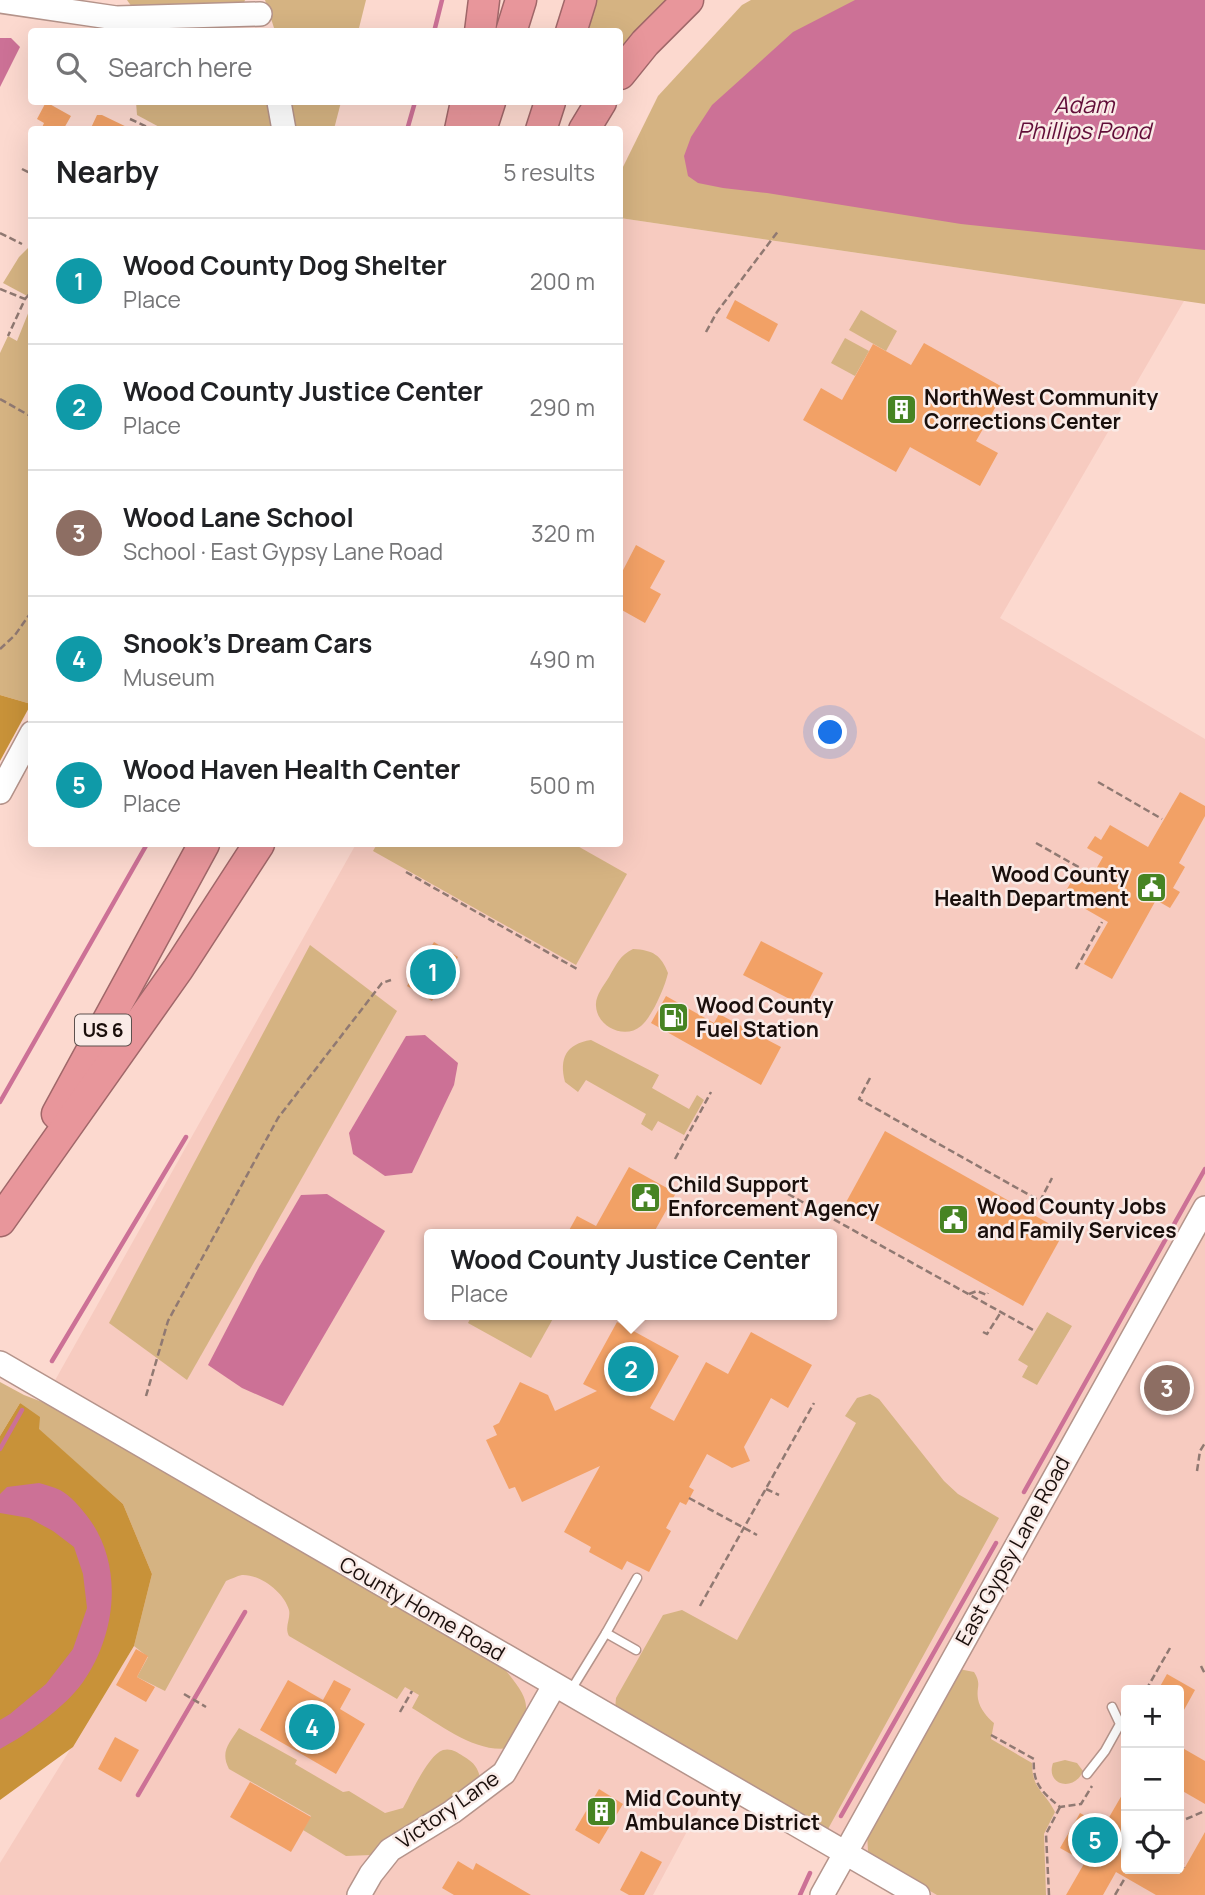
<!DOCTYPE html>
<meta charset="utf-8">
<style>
:root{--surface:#fff;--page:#f2f2f2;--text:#202124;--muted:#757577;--line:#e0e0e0;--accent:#478423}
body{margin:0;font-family:Manrope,sans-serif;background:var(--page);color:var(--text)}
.controls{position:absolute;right:21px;bottom:21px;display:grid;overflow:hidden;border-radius:7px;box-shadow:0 7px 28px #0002}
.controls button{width:63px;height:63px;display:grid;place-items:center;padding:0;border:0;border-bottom:2px solid var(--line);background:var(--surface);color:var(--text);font:35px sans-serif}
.you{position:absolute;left:831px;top:733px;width:24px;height:24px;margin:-18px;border:5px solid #fff;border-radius:50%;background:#1a73e8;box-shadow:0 0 0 10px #1a73e833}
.badge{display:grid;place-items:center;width:46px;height:46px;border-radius:50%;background:var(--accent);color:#fff;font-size:23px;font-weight:700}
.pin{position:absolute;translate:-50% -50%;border:4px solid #fff;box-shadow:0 2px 7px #0006}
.popup{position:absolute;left:424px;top:1229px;width:413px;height:91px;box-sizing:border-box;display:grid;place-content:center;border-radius:7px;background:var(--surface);filter:drop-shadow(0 2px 5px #0005);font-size:23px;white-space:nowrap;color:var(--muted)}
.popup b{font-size:26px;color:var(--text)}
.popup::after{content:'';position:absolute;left:50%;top:100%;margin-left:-14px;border:14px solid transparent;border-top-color:var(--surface)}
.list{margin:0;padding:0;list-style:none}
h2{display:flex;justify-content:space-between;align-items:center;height:91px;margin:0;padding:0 28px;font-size:30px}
h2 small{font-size:23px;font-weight:400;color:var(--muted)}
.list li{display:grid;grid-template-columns:46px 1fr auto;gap:21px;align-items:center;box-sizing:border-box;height:126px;padding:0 28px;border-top:2px solid var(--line)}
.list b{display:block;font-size:26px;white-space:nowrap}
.list p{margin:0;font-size:23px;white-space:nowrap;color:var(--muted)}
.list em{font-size:23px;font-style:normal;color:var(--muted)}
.icon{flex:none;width:38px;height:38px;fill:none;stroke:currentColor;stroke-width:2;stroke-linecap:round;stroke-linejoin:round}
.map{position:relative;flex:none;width:1205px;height:1895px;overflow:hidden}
.search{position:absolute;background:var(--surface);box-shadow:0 7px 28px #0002;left:28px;top:28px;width:595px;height:77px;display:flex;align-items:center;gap:18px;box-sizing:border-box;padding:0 24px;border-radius:7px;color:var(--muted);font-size:26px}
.panel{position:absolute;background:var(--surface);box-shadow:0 7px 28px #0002;left:28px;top:126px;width:595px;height:721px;border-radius:7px}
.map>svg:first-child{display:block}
.built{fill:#f7cbc0;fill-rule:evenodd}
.green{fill:#d5b382}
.forest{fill:#c89239}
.water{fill:#cc7196}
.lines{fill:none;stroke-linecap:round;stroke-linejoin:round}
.stream{stroke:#cc7196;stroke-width:4.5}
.building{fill:#f2a166}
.lane-casing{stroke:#b5948b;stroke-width:11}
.secondary-casing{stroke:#b5948b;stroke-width:26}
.highway-casing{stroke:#a06769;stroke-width:33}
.path{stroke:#907972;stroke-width:2.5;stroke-dasharray:7 3.5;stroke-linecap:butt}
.lane{stroke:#fff;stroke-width:8}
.secondary{stroke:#fff;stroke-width:23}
.highway{stroke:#e8969b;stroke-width:30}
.labels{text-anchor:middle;stroke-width:5;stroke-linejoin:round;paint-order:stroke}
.shield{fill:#faebe7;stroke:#5d514e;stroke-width:2}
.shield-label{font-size:19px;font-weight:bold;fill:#1a0f0c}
.poi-label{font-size:21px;font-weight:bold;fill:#1a0f0c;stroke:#faebe7;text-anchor:start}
.street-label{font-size:21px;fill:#1a0f0c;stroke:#faebe7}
.water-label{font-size:23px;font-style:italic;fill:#620e39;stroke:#faebe7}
</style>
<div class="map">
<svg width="1205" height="1895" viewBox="0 0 1205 1895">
<rect width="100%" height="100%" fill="#fcd9cf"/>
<path class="built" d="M 620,218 L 1184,301 L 1000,618 L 1205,739 L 1205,1895 L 918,1895 L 715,1779 L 653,1895 L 0,1895 L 0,1863 L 134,1646 L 123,1504 L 38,1429 L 49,1391 L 356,844 L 620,844 ZM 430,1234 L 832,1234 L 832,1315 L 430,1315 ZM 1126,1690 L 1179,1690 L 1179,1869 L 1126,1869 Z"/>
<g class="green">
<polygon points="127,0 245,0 242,8 134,10"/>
<polygon points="265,0 366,0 358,32 275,31"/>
<polygon points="597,0 673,0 620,57 620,32 588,32"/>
<polygon points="751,0 1205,0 1205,304 620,218 620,173 658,96 742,5"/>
<polygon points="136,102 273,102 278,129 163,129 137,115"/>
<polygon points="290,102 341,102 334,129 293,129"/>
<polygon points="31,245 31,298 3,283 19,257"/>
<polygon points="31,306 31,704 0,695 0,353 8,336 17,341"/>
<polygon points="861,310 897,331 886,351 849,330"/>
<polygon points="845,338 869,351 855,376 831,363"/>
<polygon points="377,844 574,844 627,874 576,965 373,851"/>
<polygon points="310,945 397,1011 187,1380 109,1323"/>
<path d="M 633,949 C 653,950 661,955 668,973 C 665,987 652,1017 641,1026 C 625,1040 597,1027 596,1006 C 595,996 604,985 609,977 C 616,965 620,955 633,949 Z"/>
<path d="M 591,1040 L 659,1075 L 652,1088 L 689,1109 L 697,1095 L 704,1100 L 684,1135 L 658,1121 L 652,1131 L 641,1124 L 646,1114 L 586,1080 L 578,1092 L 565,1082 C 559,1058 566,1044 591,1040 Z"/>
<polygon points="1047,1312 1072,1326 1037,1385 1022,1377 1028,1366 1018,1360"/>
<polygon points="472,1315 555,1315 531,1358 468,1323"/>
<path d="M 0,1382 L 24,1395 L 58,1408 L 503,1667 C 533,1704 532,1706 510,1748 C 476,1754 441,1725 412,1708 L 419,1695 L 405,1687 L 397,1699 L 289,1636 C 284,1627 291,1619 289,1610 C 284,1592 260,1574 242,1575 C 237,1576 231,1579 226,1581 L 165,1691 L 137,1677 L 148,1657 L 134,1646 L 152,1574 L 123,1504 L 38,1429 L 20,1403 L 0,1436 Z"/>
<polygon points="870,1394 879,1399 944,1481 958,1494 999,1518 828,1829 818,1829 615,1710 616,1698 663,1615 682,1610 737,1640 856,1423 845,1416 857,1398"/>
<path d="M 959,1669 L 974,1672 C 982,1685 976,1686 978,1699 C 980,1709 987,1717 994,1723 L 991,1739 L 1032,1763 C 1032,1790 1045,1791 1055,1812 L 1044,1834 L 1046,1895 L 937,1895 L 873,1858 L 868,1851 L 867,1833 Z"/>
<path d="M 239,1728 L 297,1760 L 295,1764 L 343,1792 L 349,1791 L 385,1813 L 403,1808 C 411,1794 428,1755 443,1750 C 451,1748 457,1752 463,1756 C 475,1763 478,1768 481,1781 L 371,1855 L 346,1856 L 303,1830 L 311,1816 L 229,1769 C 220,1751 229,1744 239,1728 Z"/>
<path d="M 1065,1760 L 1077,1763 L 1083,1771 C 1075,1792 1045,1786 1053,1763 Z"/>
</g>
<g class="forest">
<polygon points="0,695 31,704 0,761"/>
<polygon points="20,1403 40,1417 39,1429 123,1504 152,1574 134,1646 73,1747 0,1800 0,1436"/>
</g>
<g class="water">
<polygon points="855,0 1205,0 1205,250 961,224 767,193 723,188 698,183 688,176 684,156 691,137 712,105 793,32"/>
<polygon points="0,38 11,38 20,47 0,87"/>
<polygon points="425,1035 458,1063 454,1085 412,1173 385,1176 353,1154 349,1133 406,1036"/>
<polygon points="327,1194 385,1231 283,1406 242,1388 208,1365 259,1267 301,1195"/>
<path d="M 39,1483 C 46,1485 54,1487 60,1490 C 71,1496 79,1506 87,1516 C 124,1563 117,1634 83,1682 C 65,1707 28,1734 0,1749 L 0,1720 L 10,1714 L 46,1684 L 73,1649 L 87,1608 L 83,1574 L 74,1547 L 53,1531 L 29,1518 L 0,1513 L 0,1494 L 7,1487 Z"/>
</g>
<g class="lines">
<g class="stream">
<polyline points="434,32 442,0"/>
<polyline points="407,130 415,102"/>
<polyline points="0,1102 147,844"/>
<polyline points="52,1361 186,1137"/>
<polyline points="0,1449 22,1410"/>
<polyline points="1024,1492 1205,1169"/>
<polyline points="138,1795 245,1612"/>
<polyline points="841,1816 996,1543"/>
<polyline points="800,1895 810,1873"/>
</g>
</g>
<g class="building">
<polygon points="46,102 71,116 63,130 41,130 44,123 37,119"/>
<polygon points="97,115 102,115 133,130 90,130"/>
<polygon points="735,300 778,324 769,342 726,318"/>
<polygon points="924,343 1006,389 976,441 998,453 980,486 910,447 896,472 803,420 821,388 842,400 873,344 911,365"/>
<polygon points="636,545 665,561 650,588 661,594 645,623 620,609 620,576"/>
<polygon points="1180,792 1205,806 1205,816 1179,863 1185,867 1173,888 1180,892 1170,908 1156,900 1112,979 1084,964 1108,922 1063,896 1078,870 1091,878 1103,857 1087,848 1095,836 1101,840 1110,825 1148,847"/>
<polygon points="761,941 823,973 805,1007 743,975"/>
<polygon points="434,942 458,957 432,1001 407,986"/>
<polygon points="666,996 714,1023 719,1014 781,1047 761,1085 651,1023"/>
<polygon points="885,1131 1064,1232 1023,1306 844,1206"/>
<polygon points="629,1167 676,1193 653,1234 567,1234 577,1216 596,1226"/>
<polygon points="617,1322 679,1356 650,1408 674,1421 706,1362 728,1374 751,1332 812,1365 788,1408 771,1398 744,1447 750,1461 732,1468 707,1454 689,1487 694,1490 686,1505 680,1502 666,1528 671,1531 649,1572 627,1561 622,1570 589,1552 591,1547 564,1532 600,1466 522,1502 515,1487 509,1489 486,1440 497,1435 493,1426 499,1423 520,1382 548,1395 555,1411 597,1391 583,1384"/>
<polygon points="136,1649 148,1656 137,1677 155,1687 146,1702 116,1685"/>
<polygon points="1167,1674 1195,1690 1179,1719 1179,1690 1158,1690"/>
<polygon points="288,1680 323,1700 334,1680 351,1689 340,1709 365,1724 336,1774 260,1730"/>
<polygon points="115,1737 139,1750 121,1782 98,1769"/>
<polygon points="1179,1746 1205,1761 1205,1804 1179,1789"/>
<polygon points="250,1782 311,1817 291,1852 230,1817"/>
<polygon points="1126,1788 1126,1869 1184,1869 1205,1832 1205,1895 1156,1895 1116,1872 1103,1895 1066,1895 1085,1862 1060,1848 1080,1813 1104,1826"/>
<polygon points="599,1789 623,1804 599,1844 575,1830"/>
<polygon points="641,1851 662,1862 644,1895 629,1895 620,1890"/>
<polygon points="458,1861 473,1870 476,1863 531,1895 454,1895 442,1888"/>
</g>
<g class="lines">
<defs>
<g id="lane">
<polyline points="606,1633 637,1578"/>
<polyline points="571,1690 606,1633 636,1650"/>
<polyline points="1087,1774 1105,1751 1120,1724 1112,1707"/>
</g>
<g id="secondary">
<polyline points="0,1 116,18 260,14"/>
<polyline points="279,102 284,130"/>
<polyline points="0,792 32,733"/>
<polyline points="0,1363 918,1895"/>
<polyline points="359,1895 371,1874 390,1850 452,1812 504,1773 554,1686"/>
<polyline points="822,1895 1205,1208"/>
</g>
<g id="highway">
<polyline points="480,32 484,0"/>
<polyline points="511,32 521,0"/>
<polyline points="571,32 581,0"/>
<polyline points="620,74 645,43 688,0"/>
<polyline points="460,130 466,102"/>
<polyline points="481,130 490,102"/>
<polyline points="541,130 550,102"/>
<polyline points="584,130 601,102"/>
<polyline points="57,1114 204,844"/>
<polyline points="0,1221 178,969 259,844"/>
</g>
</defs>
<use href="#lane" class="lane-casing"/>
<use href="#secondary" class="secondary-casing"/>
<use href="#highway" class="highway-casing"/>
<g class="path">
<polyline points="130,119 154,130"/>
<polyline points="22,169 32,174"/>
<polyline points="0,233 22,244"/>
<polyline points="0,289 25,299 8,336"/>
<polyline points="25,299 32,291"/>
<polyline points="706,332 717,312 779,230"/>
<polyline points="0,399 32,417"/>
<polyline points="0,649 15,635 32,611"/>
<polyline points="1098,782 1162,819"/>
<polyline points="1036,843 1089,873"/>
<polyline points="406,872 577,969"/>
<polyline points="1076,969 1102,922"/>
<polyline points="870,1078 859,1099 1040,1201 1052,1178"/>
<polyline points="675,1159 711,1092"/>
<polyline points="788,1194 1035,1331"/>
<polyline points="969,1294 977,1291 987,1295 988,1293"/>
<polyline points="983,1332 987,1334 1001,1312"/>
<polyline points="146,1396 168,1321 278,1118 382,983 391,980"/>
<polyline points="1197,1471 1200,1451 1205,1443"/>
<polyline points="766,1489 779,1495"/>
<polyline points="689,1498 757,1535"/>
<polyline points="700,1606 814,1403"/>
<polyline points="1201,1666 1205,1674"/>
<polyline points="1146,1690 1170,1648"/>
<polyline points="184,1694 206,1707"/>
<polyline points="400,1712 412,1691"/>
<path d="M 991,1735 L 1034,1759 C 1032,1784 1043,1793 1060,1807 L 1081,1804 L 1092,1786"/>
<polyline points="1186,1819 1205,1811"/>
<polyline points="1179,1847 1184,1868"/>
<polyline points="1049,1895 1046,1834 1060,1807"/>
<polyline points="1115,1895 1125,1878"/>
</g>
<use href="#lane" class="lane"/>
<use href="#secondary" class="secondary"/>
<use href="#highway" class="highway"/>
</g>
<defs>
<symbol id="building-square" viewBox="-11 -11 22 22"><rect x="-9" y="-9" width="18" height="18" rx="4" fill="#478423" stroke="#faebe7"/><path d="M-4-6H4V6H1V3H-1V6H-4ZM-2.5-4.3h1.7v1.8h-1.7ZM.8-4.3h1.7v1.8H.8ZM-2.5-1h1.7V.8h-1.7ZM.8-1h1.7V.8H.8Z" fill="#fff"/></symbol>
<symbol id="civic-square" viewBox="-11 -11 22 22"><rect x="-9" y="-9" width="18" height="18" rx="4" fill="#478423" stroke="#faebe7"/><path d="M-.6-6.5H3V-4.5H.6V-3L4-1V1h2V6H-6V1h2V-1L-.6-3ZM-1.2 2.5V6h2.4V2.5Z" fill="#fff"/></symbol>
<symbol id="fuel-square" viewBox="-11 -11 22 22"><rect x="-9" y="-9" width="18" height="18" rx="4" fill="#478423" stroke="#faebe7"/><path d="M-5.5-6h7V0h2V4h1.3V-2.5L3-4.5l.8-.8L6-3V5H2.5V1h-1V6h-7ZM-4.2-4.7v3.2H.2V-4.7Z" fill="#fff"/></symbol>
</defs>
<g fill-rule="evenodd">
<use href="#building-square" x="884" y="392" width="35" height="35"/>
<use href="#civic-square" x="1134" y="870" width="35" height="35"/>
<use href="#fuel-square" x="656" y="1000" width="35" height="35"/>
<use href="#civic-square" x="628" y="1180" width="35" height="35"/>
<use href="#civic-square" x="936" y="1202" width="35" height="35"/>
<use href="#building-square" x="584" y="1794" width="35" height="35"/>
</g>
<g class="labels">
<rect class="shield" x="75" y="1014.5" width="56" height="31" rx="5"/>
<g class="shield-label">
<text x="103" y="1037">US 6</text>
</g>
<g class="poi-label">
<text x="924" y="405">NorthWest Community<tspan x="924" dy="24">Corrections Center</tspan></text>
<text x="1129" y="882" text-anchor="end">Wood County<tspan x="1129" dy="24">Health Department</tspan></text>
<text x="696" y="1013">Wood County<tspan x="696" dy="24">Fuel Station</tspan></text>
<text x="668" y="1192">Child Support<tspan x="668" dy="24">Enforcement Agency</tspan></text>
<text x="977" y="1214">Wood County Jobs<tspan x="977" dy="24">and Family Services</tspan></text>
<text x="625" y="1806">Mid County<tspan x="625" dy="24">Ambulance District</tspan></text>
</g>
<g class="street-label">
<text transform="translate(1013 1551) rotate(-61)" y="7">East Gypsy Lane Road</text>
<text transform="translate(422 1609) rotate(30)" y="7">County Home Road</text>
<text transform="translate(448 1810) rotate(-35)" y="7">Victory Lane</text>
</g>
<g class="water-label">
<text x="1084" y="113">Adam<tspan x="1084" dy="26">Phillips Pond</tspan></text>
</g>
</g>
</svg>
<div class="controls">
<button>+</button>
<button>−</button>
<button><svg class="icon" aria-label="locate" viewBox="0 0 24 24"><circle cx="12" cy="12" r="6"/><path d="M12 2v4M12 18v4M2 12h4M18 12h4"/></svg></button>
</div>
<div class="you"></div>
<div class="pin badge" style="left:433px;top:972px;background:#0f9aa8">1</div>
<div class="pin badge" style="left:631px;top:1369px;background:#0f9aa8">2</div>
<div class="popup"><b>Wood County Justice Center</b>Place</div>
<div class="pin badge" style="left:1167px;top:1388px;background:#8d6e63">3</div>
<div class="pin badge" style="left:312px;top:1727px;background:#0f9aa8">4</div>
<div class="pin badge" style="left:1095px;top:1840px;background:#0f9aa8">5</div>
<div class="search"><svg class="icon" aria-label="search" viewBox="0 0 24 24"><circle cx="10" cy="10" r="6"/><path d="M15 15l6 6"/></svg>Search here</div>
<section class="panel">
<h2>Nearby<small>5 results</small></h2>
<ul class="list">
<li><span class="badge" style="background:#0f9aa8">1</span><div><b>Wood County Dog Shelter</b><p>Place</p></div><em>200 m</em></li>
<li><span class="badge" style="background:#0f9aa8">2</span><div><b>Wood County Justice Center</b><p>Place</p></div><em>290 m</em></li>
<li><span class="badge" style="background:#8d6e63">3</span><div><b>Wood Lane School</b><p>School · East Gypsy Lane Road</p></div><em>320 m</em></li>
<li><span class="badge" style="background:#0f9aa8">4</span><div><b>Snook's Dream Cars</b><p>Museum</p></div><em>490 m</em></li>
<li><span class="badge" style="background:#0f9aa8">5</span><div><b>Wood Haven Health Center</b><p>Place</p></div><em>500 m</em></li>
</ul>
</section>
</div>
